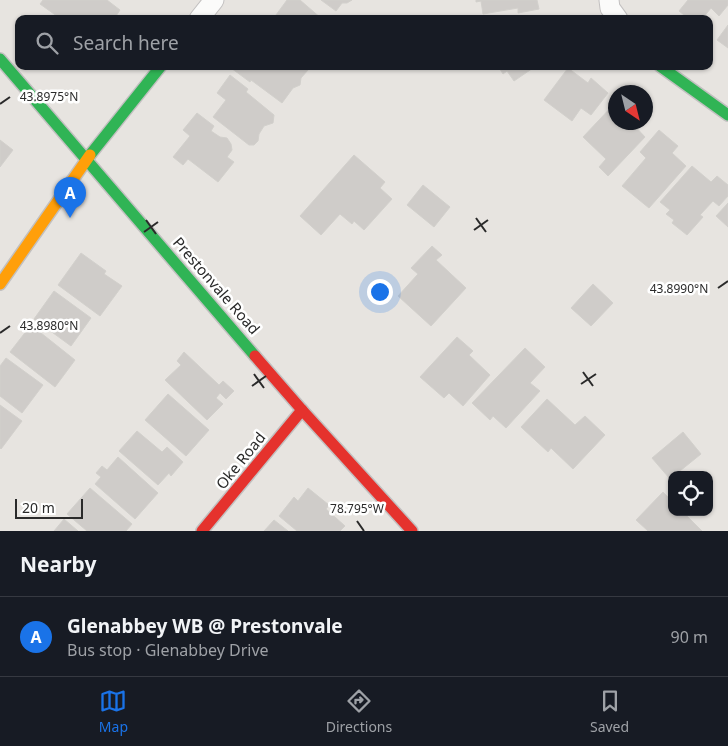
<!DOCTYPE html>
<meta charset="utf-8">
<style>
:root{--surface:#171b24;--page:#20242c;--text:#f1f3f6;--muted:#9ea1a6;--line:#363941;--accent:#1a73e8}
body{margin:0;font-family:"Noto Sans",sans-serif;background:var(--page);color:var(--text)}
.controls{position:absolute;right:15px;bottom:15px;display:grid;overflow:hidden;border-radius:10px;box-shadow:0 1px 4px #0004}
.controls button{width:45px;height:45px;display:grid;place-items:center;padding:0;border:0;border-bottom:1px solid var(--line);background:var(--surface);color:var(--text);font:25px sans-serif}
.compass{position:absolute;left:608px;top:85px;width:45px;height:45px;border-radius:50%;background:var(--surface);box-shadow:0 1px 4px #0004;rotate:145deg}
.scale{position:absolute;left:15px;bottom:12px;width:68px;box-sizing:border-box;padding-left:5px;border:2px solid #2a2a2a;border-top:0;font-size:14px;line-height:18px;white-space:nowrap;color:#2a2a2a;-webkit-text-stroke:4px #fff;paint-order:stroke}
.you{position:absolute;left:379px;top:291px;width:18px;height:18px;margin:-12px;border:4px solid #fff;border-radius:50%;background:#1a73e8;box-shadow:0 0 0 8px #1a73e833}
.badge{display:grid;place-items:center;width:32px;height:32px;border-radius:50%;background:var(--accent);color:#fff;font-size:16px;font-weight:700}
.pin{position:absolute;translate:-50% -41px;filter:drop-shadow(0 1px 2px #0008)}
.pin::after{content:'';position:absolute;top:26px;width:18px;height:15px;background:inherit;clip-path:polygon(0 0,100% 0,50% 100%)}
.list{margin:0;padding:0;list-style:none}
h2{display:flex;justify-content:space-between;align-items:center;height:65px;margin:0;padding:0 20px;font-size:21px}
h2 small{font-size:16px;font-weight:400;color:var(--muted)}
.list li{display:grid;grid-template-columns:32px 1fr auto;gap:15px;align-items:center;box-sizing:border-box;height:80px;padding:0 20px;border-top:1px solid var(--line)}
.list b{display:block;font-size:19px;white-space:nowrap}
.list p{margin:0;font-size:16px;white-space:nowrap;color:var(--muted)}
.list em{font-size:16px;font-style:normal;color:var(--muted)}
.icon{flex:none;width:28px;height:28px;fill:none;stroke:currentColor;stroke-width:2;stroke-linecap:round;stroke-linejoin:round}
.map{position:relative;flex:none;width:728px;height:531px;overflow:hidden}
.search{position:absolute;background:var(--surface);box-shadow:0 1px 4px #0004;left:15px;right:15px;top:15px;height:55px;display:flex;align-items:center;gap:12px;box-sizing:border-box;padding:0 18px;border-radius:10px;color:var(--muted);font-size:19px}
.sheet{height:145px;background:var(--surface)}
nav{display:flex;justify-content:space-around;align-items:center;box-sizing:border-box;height:70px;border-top:1px solid var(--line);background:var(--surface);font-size:14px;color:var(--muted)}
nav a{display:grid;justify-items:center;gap:2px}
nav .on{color:var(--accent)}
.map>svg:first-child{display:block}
.building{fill:#cfccc9;stroke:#d2d0cc}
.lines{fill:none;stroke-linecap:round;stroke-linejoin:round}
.street-casing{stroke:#c2c0c0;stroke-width:21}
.fast-casing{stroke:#c2c0c0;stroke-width:14}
.slow-casing{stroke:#c2c0c0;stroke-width:14}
.jam-casing{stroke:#c2c0c0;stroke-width:14}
.street{stroke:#fbfbfa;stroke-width:19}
.fast{stroke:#30b455;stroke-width:11}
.slow{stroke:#ff9f0a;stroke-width:11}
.jam{stroke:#e5322d;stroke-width:11}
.ticks{fill:none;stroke:#2a2a2a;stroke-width:2}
.labels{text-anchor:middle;stroke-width:5;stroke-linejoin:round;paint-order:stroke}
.street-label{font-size:15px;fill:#2a2a2a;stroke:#fff}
.ticks-label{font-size:12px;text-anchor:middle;fill:#2a2a2a;stroke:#fff;stroke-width:5;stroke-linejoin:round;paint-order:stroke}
</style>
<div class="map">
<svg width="728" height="531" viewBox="0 0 728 531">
<rect width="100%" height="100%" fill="#e7e4e0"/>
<g class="building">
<polygon points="43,0 107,0 120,10 114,19 94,19 91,17 90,19 61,19 40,4"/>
<polygon points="287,0 300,0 322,19 273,19"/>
<polygon points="321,0 352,0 347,3 342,3 336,11"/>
<polygon points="476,0 537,0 539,9 518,13 518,8 483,14 481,1 476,2"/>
<polygon points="688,0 728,0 728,5 719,16 711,8 702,19 689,19 679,11"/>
<polygon points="728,25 728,48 717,40"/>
<polygon points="232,66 303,66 308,70 301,78 300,85 293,88 282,103 251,80 250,82 231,68"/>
<polygon points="498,66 536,66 514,81 507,71 503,74"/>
<polygon points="568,68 588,83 591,78 608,93 591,115 581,108 572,121 544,100"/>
<polygon points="230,75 248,89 246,92 274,115 273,123 264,126 259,134 258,141 254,145 249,145 213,117 226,100 217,93"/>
<polygon points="616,102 616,122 631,122 645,137 608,176 599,167 606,159 583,137"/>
<polygon points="197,113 214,126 211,131 220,137 227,138 231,144 232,150 227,157 234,162 218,182 188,159 183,165 173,157 190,136 183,130"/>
<polygon points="659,130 678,146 672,153 686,166 649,208 622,186 646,158 640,152"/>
<polygon points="0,140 13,150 0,167"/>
<polygon points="354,155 385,182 380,188 392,199 364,230 354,221 352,224 340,214 321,235 300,216"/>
<polygon points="692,166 711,182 717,176 728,185 728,196 719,206 713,201 700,215 703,217 687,235 672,223 674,220 666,214 670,210 660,202"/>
<polygon points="423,185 450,207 434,227 407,205"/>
<polygon points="728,203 728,227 716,216"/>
<polygon points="432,246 442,255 436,260 466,288 431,326 398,296 418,274 411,268"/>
<polygon points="81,253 106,271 104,274 122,286 100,316 58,285"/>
<polygon points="593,284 613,303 591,326 571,308"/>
<polygon points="54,291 91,318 71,346 34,319"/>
<polygon points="31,325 75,360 55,387 10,352"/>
<polygon points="457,337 473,351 469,355 490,375 463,406 449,393 444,398 420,377"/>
<polygon points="525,348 545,367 530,383 540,391 506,428 493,416 490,420 472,403"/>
<polygon points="184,352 219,385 223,381 234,391 226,399 220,393 216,398 223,404 207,420 165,380 181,365 177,361"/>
<polygon points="6,358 43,385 22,413 0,396 0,366"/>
<polygon points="168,394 209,430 186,456 145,420"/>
<polygon points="547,399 575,425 585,416 605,435 573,469 551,448 548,452 521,427"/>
<polygon points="0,405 22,421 1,449 0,448"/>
<polygon points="137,431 162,452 167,447 183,462 171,476 169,473 158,485 119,451"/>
<polygon points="683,432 701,454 675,475 672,475 670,479 652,458"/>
<polygon points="118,457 158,493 135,519 95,484 101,477 96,473 102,466 107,470"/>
<polygon points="90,488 132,524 126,531 87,531 67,514"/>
<polygon points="308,488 329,505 326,509 345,526 340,531 297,531 279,516 294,497 298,501"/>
<polygon points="663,492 672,501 672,512 683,512 702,531 648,531 636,520"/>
<polygon points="64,519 78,531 54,531"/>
<polygon points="274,520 288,531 264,531"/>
</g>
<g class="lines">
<defs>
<g id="street">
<polyline points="609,0 610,8 618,19"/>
<polyline points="199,19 214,0"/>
</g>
<g id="fast">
<polyline points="0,59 255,356"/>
<polyline points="660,66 728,115"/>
<polyline points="90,155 161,66"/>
</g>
<polyline id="slow" points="0,284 90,155"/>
<g id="jam">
<polyline points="255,356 302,410 412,531"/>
<polyline points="202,531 302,410"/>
</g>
</defs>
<use href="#street" class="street-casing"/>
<use href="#fast" class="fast-casing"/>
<use href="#slow" class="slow-casing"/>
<use href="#jam" class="jam-casing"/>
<use href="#street" class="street"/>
<use href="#fast" class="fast"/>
<use href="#slow" class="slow"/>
<use href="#jam" class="jam"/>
</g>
<path class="ticks" d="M 0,104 L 10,97M 476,218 L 486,232M 146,220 L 156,234M 474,230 L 488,220M 144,232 L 158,222M 718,288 L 728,281M 0,333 L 10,326M 583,372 L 593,386M 254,374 L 264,388M 581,384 L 596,374M 252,386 L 266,376M 357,521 L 364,531"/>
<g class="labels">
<g class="street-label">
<text transform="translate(216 286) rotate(49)" y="5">Prestonvale Road</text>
<text transform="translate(241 461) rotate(-51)" y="5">Oke Road</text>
</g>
</g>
<g class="ticks-label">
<text x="49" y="101">43.8975°N</text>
<text x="679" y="293">43.8990°N</text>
<text x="49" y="330">43.8980°N</text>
<text x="357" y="513">78.795°W</text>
</g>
</svg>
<div class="controls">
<button><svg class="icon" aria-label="locate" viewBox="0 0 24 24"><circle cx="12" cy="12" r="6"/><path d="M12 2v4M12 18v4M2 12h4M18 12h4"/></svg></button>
</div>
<svg class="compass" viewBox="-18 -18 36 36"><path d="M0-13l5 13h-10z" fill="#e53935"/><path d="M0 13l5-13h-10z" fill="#9ea1a6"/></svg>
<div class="scale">20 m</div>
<div class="you"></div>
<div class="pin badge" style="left:70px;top:218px">A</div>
<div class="search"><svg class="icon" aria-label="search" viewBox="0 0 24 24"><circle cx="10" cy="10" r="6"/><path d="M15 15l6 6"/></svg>Search here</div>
</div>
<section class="sheet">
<h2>Nearby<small></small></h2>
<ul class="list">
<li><span class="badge">A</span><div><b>Glenabbey WB @ Prestonvale</b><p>Bus stop · Glenabbey Drive</p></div><em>90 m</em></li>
</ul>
</section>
<nav>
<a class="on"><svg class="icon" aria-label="map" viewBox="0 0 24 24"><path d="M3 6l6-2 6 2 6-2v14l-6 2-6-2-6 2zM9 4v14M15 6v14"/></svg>Map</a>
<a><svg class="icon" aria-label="directions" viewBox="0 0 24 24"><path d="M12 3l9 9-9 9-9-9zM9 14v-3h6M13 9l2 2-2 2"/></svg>Directions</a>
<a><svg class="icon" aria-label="saved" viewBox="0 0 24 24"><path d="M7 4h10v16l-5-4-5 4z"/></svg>Saved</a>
</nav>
